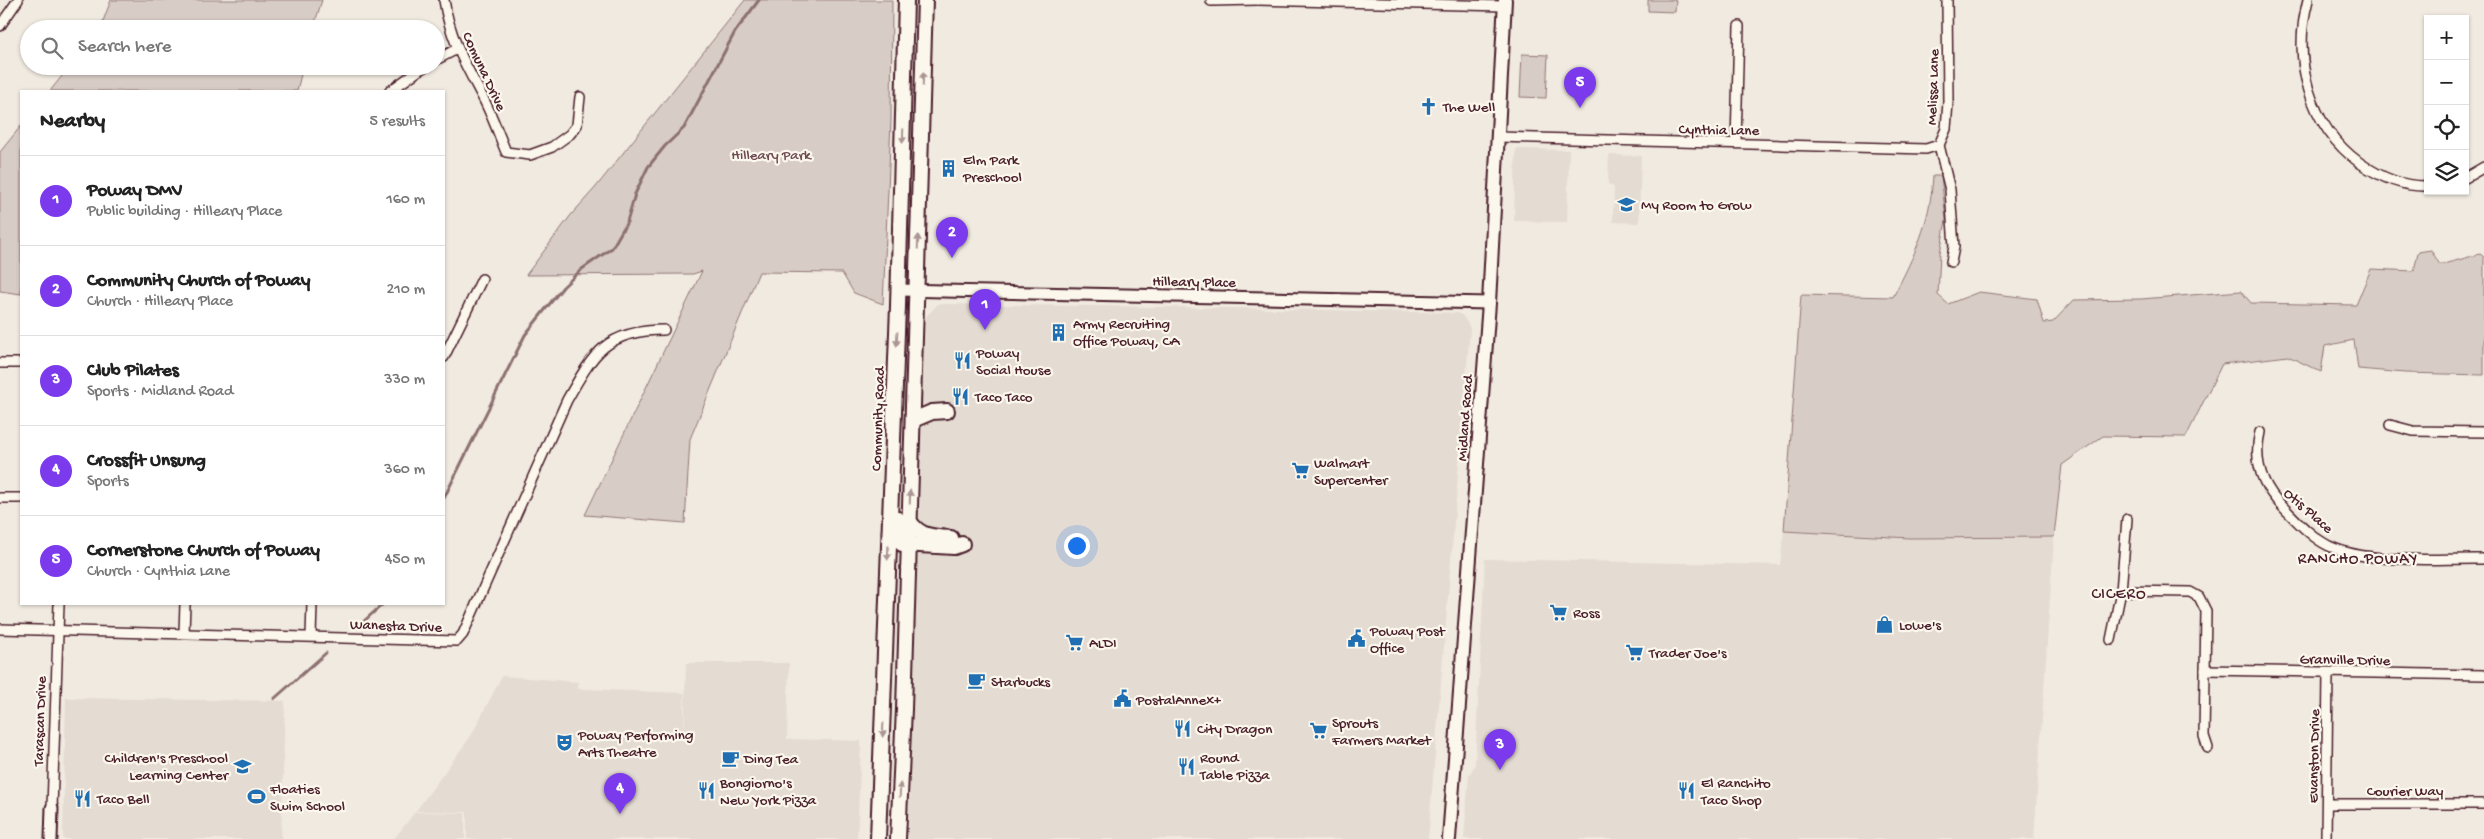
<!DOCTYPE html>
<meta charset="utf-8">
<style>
:root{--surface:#fff;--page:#f2f2f2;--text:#222;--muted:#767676;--line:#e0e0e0;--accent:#7c3aed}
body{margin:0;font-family:"Gochi Hand",sans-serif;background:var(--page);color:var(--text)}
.controls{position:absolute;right:15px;top:15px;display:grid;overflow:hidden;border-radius:0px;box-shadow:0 1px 4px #0004}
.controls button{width:45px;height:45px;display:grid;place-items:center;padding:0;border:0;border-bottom:1px solid var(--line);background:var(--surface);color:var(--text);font:25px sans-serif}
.you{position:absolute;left:1076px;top:545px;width:18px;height:18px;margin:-12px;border:4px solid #fff;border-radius:50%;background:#1a73e8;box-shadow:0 0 0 8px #1a73e833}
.badge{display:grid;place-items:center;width:32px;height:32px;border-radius:50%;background:var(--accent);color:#fff;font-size:16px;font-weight:700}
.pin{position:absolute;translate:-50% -41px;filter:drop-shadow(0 1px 2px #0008)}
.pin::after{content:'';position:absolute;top:26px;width:18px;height:15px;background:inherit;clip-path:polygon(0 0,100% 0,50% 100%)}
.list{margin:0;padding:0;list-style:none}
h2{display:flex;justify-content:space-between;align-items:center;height:65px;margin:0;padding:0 20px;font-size:21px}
h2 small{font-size:16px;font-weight:400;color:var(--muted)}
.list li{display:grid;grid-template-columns:32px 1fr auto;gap:15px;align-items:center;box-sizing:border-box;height:90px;padding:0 20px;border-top:1px solid var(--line)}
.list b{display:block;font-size:19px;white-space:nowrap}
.list p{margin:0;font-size:16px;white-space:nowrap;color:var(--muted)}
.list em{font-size:16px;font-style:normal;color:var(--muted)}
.icon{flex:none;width:28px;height:28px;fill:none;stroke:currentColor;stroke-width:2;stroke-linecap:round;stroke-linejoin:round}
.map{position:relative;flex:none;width:2484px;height:839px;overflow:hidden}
.search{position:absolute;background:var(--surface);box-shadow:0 1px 4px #0004;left:20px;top:20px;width:425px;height:55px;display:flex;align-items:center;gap:12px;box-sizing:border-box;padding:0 18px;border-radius:28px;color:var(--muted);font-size:19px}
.panel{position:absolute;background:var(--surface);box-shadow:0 1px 4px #0004;left:20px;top:90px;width:425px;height:515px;border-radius:0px}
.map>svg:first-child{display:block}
.built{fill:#e4dbd2}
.green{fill:#d8ccc6;stroke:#917678}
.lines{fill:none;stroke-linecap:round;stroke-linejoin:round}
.stream{stroke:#8c6f72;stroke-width:3}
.minor-casing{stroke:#4a1f2b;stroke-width:12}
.tertiary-casing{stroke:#4a1f2b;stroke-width:15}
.secondary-casing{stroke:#4a1f2b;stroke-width:16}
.primary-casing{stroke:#4a1f2b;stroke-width:18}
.minor{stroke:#fbf7ec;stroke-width:9}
.tertiary{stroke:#fbf7ec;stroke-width:11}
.secondary{stroke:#fbf7ec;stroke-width:12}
.primary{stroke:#fbf7ec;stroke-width:14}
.oneway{fill:#ab9695}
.labels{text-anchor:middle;stroke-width:4.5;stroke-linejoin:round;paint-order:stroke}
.street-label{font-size:15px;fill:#4a1f2b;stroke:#fbf7ec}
.poi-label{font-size:15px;fill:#4a1f2b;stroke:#fbf7ec;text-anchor:start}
.park-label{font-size:15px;fill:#6e4a52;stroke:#fbf7ec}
.neighbourhood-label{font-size:16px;letter-spacing:1px;fill:#4a1f2b;stroke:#fbf7ec}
</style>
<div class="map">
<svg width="2484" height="839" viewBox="0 0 2484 839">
<rect width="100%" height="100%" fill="#f0eae0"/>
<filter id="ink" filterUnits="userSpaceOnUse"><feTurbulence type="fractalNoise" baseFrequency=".02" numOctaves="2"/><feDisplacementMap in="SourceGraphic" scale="10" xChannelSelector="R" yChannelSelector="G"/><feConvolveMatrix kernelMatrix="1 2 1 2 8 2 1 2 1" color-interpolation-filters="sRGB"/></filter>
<g filter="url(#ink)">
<g class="built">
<polygon points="1516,149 1569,150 1567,222 1514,221"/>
<polygon points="1609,155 1641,156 1639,223 1613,222 1614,187 1608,184"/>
<polygon points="938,304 1230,308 1457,313 1463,316 1470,328 1428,839 908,839 925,318"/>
<polygon points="1784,531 1910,538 2054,537 2034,839 1464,839 1469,775 1475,765 1485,559 1780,565"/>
<polygon points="686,663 789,663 787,739 861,741 857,839 467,839 467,812 416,811 471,736 502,676 578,682 578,689 684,693 684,742"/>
<polygon points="66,698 285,701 281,839 63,839"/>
<polygon points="415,812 465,813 465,839 394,839"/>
</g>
<g class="green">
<polygon points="111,0 322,0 313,29 100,29"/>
<polygon points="745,0 892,0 891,121 883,304 854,293 842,273 759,272 690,439 685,523 585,515 702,271 693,274 526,275 571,215 596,187"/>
<polygon points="1648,0 1676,0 1675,12 1648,11"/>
<polygon points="1522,54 1548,55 1546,98 1520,97"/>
<polygon points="70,66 303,66 297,91 50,91"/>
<polygon points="21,126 21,294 0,291 0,152"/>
<path d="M 1933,176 L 1941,176 L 1946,220 L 1940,253 L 1938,295 L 1948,304 L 1979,292 L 2037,299 L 2044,323 L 2053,322 L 2074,300 L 2141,299 L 2241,291 L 2251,303 L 2356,305 L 2371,269 L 2414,271 L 2418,252 L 2431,250 L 2440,265 L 2480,254 L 2484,257 L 2484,375 L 2405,373 L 2358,369 L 2354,340 L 2325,346 L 2321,372 L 2288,356 L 2222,364 L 2186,437 L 2103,436 L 2062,465 L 2054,537 L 1910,538 L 1784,531 L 1801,295 L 1893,297 C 1915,254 1930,224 1933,176 Z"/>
</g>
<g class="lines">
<g class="stream">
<polyline points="444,498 525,335 563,287 582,269 612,248 627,222 635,194 648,167 665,146 684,128 735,32 759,0"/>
<polyline points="364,621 383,604"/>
<polyline points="274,699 326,653"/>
</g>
<defs>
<g id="minor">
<path d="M 444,0 C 450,40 467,67 485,102 C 493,118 499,135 506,152 L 530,155 L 552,147 L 570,134 L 577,125 L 580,97"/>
<polyline points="1258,0 1505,6"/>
<polyline points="1947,0 1948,102 1946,129 1939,145 1950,190 1954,247 1951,262"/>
<path d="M 2308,0 C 2292,60 2309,126 2360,163 C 2380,177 2404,187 2428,186"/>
<polyline points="1211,1 1258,0"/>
<polyline points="0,26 18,0"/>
<polyline points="436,60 457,49"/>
<polyline points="390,91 425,66"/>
<polyline points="1499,137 1926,149 1939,145"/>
<polyline points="1736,143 1739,26"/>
<polyline points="2465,178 2484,167"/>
<polyline points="444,357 482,279"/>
<polyline points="0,363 21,363"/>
<polyline points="2390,425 2413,431 2484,432"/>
<path d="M 2260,432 C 2253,461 2262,486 2283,507 C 2297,521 2311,537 2329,546 C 2370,565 2438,558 2484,559"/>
<polyline points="0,498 21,498"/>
<polyline points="2121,591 2190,592 2199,597 2206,611 2204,736 2208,748"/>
<path d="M 0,629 L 457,641 L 463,634 L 567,400 C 593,354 606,330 664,330"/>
<polyline points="184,633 185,604"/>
<polyline points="311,636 312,604"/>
<polyline points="2111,640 2121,591 2127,519"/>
<polyline points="2205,670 2484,675"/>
<polyline points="2327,804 2484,804"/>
<polyline points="52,808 59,604"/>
<polyline points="2326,839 2328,673"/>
</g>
<g id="tertiary">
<polyline points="898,290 1489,303"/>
<polyline points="51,839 52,808"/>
</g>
<polyline id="secondary" points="1449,839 1489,303 1505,0"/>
<g id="primary">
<polyline points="913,420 932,412 947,411"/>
<polyline points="898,519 898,538 902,544 954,547 962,544"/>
<path d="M 910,522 C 920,537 934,537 951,538"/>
<polyline points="878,839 898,306 906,0"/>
<polyline points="898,839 904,709 925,0"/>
</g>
</defs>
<use href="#minor" class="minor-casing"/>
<use href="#tertiary" class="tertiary-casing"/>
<use href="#secondary" class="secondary-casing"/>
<use href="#primary" class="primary-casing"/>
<use href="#minor" class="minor"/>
<use href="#tertiary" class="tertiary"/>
<use href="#secondary" class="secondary"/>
<use href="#primary" class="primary"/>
</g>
<defs><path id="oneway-solid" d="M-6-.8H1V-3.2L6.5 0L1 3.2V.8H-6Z" transform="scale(1.25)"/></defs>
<g class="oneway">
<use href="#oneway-solid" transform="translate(923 79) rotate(-88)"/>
<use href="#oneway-solid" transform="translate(903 136) rotate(92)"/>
<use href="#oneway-solid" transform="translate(918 242) rotate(-88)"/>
<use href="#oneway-solid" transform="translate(897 339) rotate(93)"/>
<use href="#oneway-solid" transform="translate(910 497) rotate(-88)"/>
<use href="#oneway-solid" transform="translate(888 553) rotate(93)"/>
<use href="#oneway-solid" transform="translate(883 730) rotate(93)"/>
<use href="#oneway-solid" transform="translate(900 790) rotate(-88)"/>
</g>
</g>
<defs>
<symbol id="church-bare" viewBox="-9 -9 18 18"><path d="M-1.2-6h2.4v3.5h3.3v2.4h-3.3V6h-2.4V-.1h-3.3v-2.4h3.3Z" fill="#1f6fb2" stroke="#fbf7ec" stroke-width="2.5" paint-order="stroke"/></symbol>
<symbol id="building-bare" viewBox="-9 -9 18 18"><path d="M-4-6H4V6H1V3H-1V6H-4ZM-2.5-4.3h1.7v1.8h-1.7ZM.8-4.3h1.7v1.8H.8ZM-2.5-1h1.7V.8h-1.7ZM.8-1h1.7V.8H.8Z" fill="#1f6fb2" stroke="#fbf7ec" stroke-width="2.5" paint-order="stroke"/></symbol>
<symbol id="school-bare" viewBox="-9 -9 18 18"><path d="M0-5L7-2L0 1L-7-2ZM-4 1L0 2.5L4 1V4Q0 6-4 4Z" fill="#1f6fb2" stroke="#fbf7ec" stroke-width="2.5" paint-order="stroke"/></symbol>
<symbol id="restaurant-bare" viewBox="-9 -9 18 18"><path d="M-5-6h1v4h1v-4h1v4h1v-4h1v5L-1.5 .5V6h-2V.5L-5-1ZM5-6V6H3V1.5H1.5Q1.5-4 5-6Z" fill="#1f6fb2" stroke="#fbf7ec" stroke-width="2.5" paint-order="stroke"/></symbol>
<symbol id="supermarket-bare" viewBox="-9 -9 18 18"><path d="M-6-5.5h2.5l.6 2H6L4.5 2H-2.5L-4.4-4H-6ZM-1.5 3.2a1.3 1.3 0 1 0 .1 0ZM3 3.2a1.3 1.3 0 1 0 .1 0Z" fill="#1f6fb2" stroke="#fbf7ec" stroke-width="2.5" paint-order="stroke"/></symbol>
<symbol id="shop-bare" viewBox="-9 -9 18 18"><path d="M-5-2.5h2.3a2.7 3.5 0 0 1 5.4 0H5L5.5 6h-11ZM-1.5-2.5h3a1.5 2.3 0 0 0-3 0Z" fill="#1f6fb2" stroke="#fbf7ec" stroke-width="2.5" paint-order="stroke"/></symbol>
<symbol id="civic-bare" viewBox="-9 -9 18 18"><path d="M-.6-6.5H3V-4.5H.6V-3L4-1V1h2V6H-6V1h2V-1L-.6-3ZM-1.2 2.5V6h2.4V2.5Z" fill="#1f6fb2" stroke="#fbf7ec" stroke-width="2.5" paint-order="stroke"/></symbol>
<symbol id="cafe-bare" viewBox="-9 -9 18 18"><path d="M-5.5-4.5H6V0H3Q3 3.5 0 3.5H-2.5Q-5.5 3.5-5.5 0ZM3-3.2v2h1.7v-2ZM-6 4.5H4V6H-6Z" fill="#1f6fb2" stroke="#fbf7ec" stroke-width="2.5" paint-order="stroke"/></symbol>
<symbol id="theatre-bare" viewBox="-9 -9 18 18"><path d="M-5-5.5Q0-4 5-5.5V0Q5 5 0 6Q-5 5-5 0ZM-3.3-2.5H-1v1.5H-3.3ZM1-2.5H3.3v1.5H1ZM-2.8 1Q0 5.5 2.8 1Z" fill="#1f6fb2" stroke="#fbf7ec" stroke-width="2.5" paint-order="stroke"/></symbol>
<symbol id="stadium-bare" viewBox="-9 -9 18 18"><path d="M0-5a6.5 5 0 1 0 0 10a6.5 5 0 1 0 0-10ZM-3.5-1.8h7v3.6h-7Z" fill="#1f6fb2" stroke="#fbf7ec" stroke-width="2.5" paint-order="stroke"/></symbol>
</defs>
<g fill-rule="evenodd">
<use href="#church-bare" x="1416" y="94" width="25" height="25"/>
<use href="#building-bare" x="936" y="156" width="25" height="25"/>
<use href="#school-bare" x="1614" y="192" width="25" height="25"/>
<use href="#building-bare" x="1046" y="320" width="25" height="25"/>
<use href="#restaurant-bare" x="950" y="348" width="25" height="25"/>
<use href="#restaurant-bare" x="948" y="384" width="25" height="25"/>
<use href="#supermarket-bare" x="1288" y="458" width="25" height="25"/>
<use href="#supermarket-bare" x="1546" y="600" width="25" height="25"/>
<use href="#shop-bare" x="1872" y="612" width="25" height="25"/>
<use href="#civic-bare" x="1344" y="626" width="25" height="25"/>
<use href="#supermarket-bare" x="1062" y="630" width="25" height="25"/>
<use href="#supermarket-bare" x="1622" y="640" width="25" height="25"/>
<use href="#cafe-bare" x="964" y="668" width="25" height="25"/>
<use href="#civic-bare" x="1110" y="686" width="25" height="25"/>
<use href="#restaurant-bare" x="1170" y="716" width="25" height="25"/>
<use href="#supermarket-bare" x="1306" y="718" width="25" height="25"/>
<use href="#theatre-bare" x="552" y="730" width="25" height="25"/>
<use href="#cafe-bare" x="718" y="746" width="25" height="25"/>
<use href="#school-bare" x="230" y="754" width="25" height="25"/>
<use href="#restaurant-bare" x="1174" y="754" width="25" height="25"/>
<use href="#restaurant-bare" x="694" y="778" width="25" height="25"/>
<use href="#restaurant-bare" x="1674" y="778" width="25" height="25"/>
<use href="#stadium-bare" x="244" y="784" width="25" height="25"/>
<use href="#restaurant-bare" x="70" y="786" width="25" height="25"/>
</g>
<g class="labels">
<g class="street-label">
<text transform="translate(485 71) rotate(65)" y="5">Comuna Drive</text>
<text transform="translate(1932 87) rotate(-88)" y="5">Melissa Lane</text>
<text transform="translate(1719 129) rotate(1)" y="5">Cynthia Lane</text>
<text transform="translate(1194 281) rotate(1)" y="5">Hilleary Place</text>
<text transform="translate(1464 418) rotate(-86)" y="5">Midland Road</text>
<text transform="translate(877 419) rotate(-88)" y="5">Community Road</text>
<text transform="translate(2309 510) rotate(41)" y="5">Otis Place</text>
<text transform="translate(396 625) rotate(2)" y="5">Wanesta Drive</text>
<text transform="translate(2345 659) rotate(1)" y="5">Granville Drive</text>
<text transform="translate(39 721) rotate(-88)" y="5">Tarascan Drive</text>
<text transform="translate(2313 756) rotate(-89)" y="5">Evanston Drive</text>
<text x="2405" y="795">Courier Way</text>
</g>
<g class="poi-label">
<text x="1443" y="111">The Well</text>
<text x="963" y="164">Elm Park<tspan x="963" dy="17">Preschool</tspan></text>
<text x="1641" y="209">My Room to Grow</text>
<text x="1073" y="328">Army Recruiting<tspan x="1073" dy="17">Office Poway, CA</tspan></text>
<text x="976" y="357">Poway<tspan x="976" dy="17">Social House</tspan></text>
<text x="975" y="401">Taco Taco</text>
<text x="1314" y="467">Walmart<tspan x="1314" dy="17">Supercenter</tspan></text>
<text x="1573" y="617">Ross</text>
<text x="1899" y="629">Lowe's</text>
<text x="1370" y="635">Poway Post<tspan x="1370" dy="17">Office</tspan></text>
<text x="1089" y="647">ALDI</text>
<text x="1649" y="657">Trader Joe's</text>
<text x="991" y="686">Starbucks</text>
<text x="1136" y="704">PostalAnnex+</text>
<text x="1332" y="727">Sprouts<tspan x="1332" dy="17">Farmers Market</tspan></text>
<text x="1197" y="733">City Dragon</text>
<text x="578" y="739">Poway Performing<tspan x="578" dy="17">Arts Theatre</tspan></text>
<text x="228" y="762" text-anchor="end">Children's Preschool<tspan x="228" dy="17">Learning Center</tspan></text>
<text x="1200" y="762">Round<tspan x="1200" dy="17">Table Pizza</tspan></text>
<text x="744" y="763">Ding Tea</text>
<text x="720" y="787">Bongiorno's<tspan x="720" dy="17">New York Pizza</tspan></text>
<text x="1701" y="787">El Ranchito<tspan x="1701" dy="17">Taco Shop</tspan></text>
<text x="270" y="793">Floaties<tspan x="270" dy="17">Swim School</tspan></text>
<text x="97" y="803">Taco Bell</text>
</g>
<g class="park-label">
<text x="771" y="159">Hilleary Park</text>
</g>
<g class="neighbourhood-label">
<text x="2358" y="563">RANCHO POWAY</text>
<text x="2119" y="598">CICERO</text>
</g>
</g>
</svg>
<div class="controls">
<button>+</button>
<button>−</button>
<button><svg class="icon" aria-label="locate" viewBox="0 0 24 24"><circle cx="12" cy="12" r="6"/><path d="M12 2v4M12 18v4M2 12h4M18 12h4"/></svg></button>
<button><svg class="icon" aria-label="layers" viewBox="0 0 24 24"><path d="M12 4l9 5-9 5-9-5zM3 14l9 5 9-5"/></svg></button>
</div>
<div class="you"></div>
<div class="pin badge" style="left:985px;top:330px">1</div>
<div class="pin badge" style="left:952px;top:258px">2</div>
<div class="pin badge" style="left:1500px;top:770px">3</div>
<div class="pin badge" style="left:620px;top:814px">4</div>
<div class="pin badge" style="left:1580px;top:108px">5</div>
<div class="search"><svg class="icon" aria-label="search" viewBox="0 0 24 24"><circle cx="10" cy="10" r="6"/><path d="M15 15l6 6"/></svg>Search here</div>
<section class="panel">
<h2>Nearby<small>5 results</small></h2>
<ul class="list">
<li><span class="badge">1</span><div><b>Poway DMV</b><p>Public building · Hilleary Place</p></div><em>160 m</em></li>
<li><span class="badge">2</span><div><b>Community Church of Poway</b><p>Church · Hilleary Place</p></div><em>210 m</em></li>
<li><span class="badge">3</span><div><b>Club Pilates</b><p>Sports · Midland Road</p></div><em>330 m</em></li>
<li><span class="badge">4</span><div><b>Crossfit Unsung</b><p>Sports</p></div><em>360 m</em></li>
<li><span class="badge">5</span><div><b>Cornerstone Church of Poway</b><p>Church · Cynthia Lane</p></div><em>450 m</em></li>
</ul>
</section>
</div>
